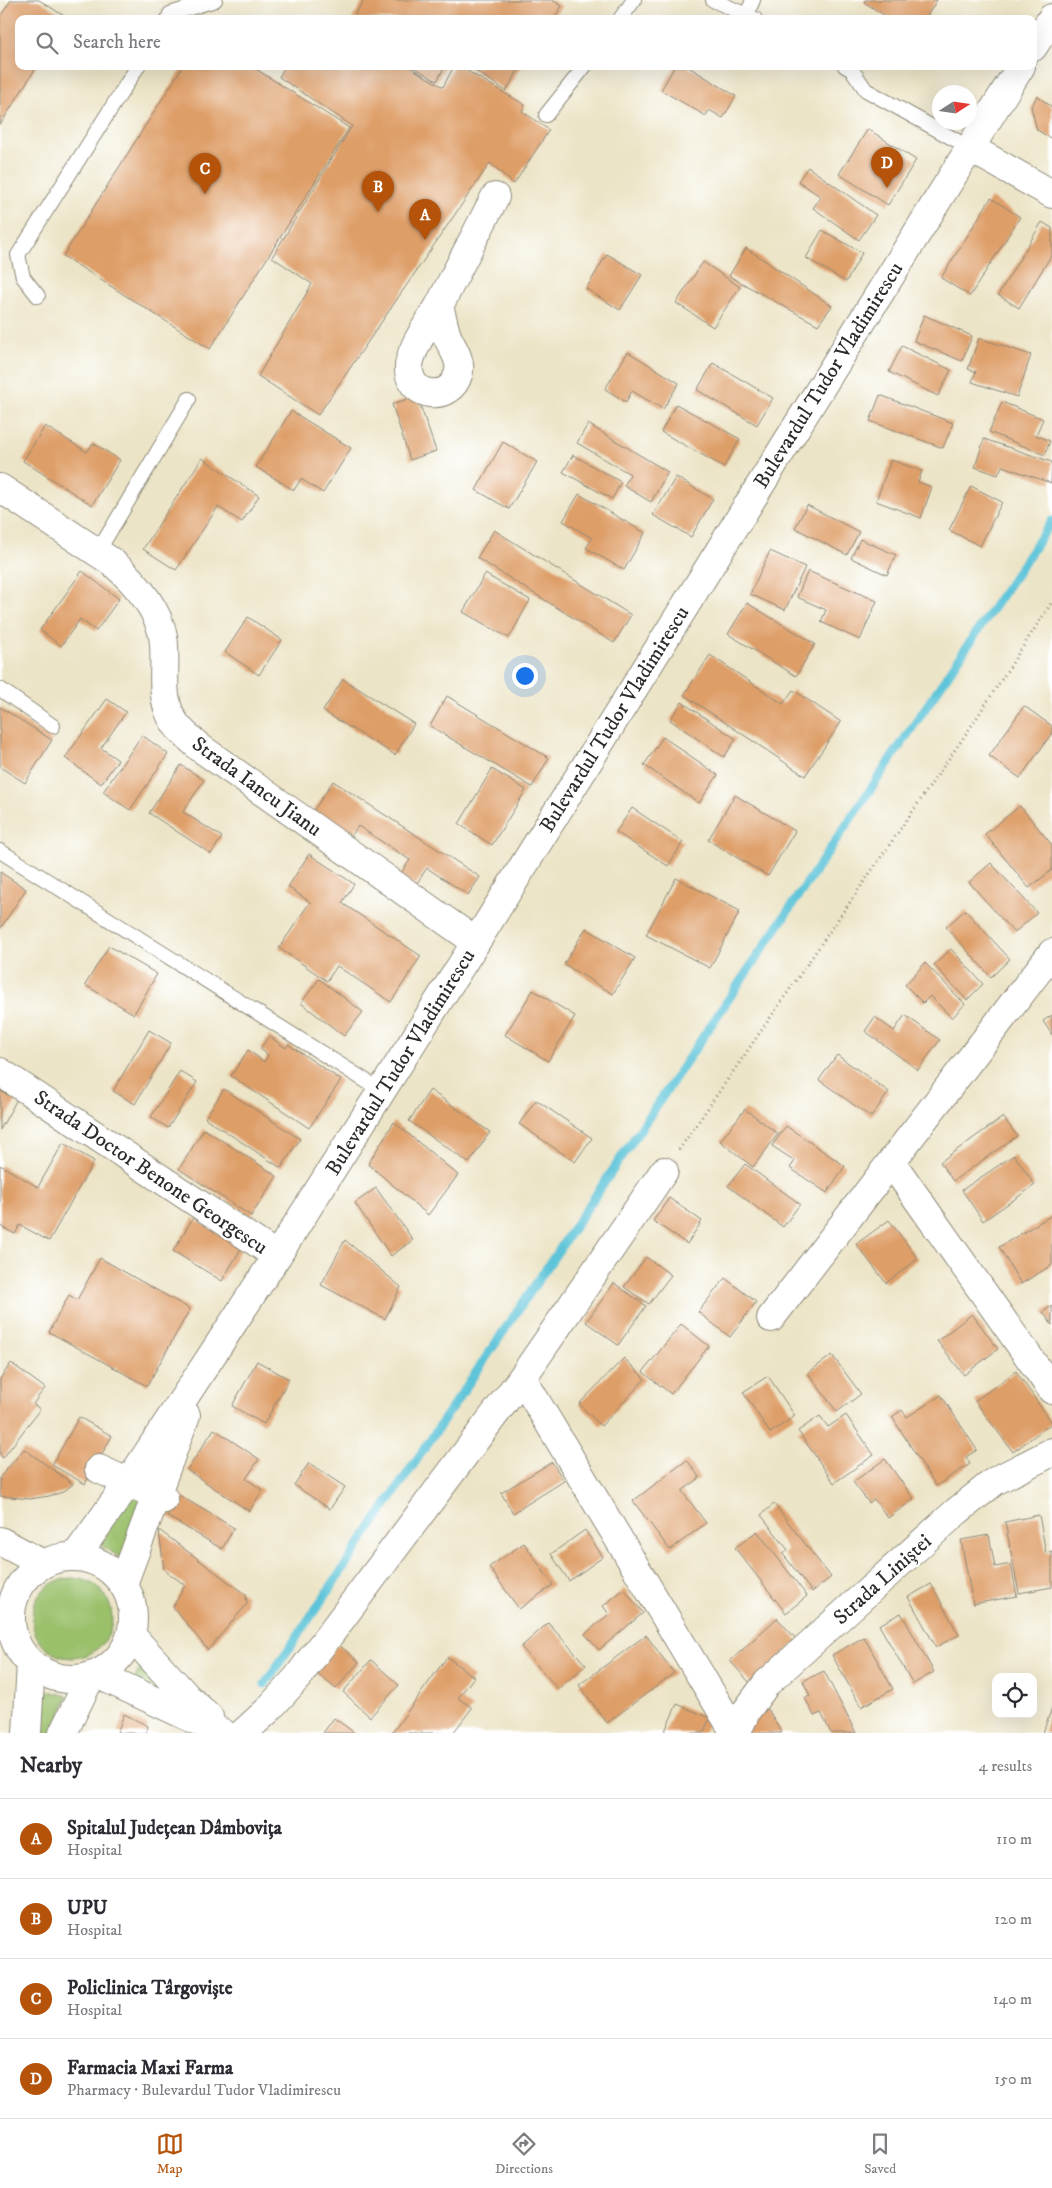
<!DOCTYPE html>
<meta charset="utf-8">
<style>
:root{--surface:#fff;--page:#f2f2f3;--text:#2b2b33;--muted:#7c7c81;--line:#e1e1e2;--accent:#b45309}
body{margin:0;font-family:"IM FELL DW Pica",serif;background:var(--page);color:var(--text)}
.controls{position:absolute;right:15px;bottom:15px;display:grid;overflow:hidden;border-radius:10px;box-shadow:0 5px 20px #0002}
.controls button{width:45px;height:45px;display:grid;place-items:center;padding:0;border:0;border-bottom:1px solid var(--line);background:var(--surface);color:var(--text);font:25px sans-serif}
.compass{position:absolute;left:932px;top:85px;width:45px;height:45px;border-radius:50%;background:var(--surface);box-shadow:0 5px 20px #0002;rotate:78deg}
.you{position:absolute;left:524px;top:675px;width:18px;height:18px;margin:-12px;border:4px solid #fff;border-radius:50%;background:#1a73e8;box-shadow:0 0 0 8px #1a73e833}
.badge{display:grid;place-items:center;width:32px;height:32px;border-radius:50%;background:var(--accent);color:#fff;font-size:16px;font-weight:700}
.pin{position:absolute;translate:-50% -41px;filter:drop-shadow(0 1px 2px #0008)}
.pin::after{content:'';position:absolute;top:26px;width:18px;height:15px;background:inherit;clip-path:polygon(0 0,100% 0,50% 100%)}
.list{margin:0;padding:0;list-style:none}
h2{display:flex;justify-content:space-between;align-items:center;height:65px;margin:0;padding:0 20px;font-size:21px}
h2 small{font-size:16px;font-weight:400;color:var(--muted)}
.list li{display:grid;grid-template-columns:32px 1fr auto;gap:15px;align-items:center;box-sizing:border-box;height:80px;padding:0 20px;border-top:1px solid var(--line)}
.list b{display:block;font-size:19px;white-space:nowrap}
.list p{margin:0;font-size:16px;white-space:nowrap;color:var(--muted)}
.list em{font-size:16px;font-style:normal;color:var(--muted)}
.icon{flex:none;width:28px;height:28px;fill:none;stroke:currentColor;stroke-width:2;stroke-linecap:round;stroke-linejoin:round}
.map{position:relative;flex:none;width:1052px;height:1733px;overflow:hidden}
.search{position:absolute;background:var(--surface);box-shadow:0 5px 20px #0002;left:15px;right:15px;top:15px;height:55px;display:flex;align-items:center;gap:12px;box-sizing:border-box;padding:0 18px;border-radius:10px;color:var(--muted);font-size:19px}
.sheet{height:385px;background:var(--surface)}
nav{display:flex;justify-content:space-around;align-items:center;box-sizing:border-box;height:70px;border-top:1px solid var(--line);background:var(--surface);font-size:14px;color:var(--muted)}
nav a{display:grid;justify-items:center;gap:2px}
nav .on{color:var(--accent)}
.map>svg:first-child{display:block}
.green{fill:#9ac06b;stroke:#62764b}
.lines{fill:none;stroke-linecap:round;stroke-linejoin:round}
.stream{stroke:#5dc4d9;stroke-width:9}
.building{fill:#de9e68}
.lane-casing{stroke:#8c8878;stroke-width:16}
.street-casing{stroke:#8c8878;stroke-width:30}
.secondary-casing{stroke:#8c8878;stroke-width:30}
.path{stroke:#8c8878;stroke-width:3;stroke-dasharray:1 4;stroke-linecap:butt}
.lane{stroke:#fff;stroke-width:14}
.street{stroke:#fff;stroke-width:28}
.secondary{stroke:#fff;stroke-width:28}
.labels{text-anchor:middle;stroke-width:4.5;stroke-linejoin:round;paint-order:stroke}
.street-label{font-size:21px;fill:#2b2b2b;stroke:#fff}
</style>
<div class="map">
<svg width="1052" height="1733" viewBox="0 0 1052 1733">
<rect width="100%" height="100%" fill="#fff"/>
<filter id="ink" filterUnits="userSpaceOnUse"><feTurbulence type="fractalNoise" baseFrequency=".02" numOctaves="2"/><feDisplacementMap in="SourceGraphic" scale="10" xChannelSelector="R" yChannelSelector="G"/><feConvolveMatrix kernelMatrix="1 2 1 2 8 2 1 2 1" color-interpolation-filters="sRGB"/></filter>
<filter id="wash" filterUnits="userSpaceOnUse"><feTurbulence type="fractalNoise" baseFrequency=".0096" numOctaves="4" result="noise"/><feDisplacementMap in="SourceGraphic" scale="20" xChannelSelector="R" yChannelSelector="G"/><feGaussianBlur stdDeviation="1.12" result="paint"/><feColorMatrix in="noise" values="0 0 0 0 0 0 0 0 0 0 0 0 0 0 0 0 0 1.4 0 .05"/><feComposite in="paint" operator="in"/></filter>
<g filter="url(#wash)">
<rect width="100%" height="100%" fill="#ece4c6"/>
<g class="green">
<polygon points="183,1409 123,1559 97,1543"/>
<circle cx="72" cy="1618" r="40"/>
<polygon points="143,1663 199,1715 132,1683"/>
<polygon points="38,1688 68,1696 54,1733 34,1733"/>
</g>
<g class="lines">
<polyline class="stream" points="265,1684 1052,521"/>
</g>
<g id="blocks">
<g class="building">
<polygon points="11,0 39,0 69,19 19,19 19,66 37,66 0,125 0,17"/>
<polygon points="364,0 552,0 562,6 553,19 352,19"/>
<polygon points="865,0 937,0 925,19 890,19 864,2"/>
<polygon points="183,66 251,66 349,128 210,349 63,256"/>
<polygon points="285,66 408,66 443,87 454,66 459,66 525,105 522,111 549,130 514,184 490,163 318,415 258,376 312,284 272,257 352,126 279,77"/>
<polygon points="412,66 445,66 437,81"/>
<polygon points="468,66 521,66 506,91"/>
<polygon points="675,66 687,66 736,96 723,118 709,110 706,116 661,90"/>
<polygon points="1037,96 1052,107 1052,139 1037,130 1031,107"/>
<polygon points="868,129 916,160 888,205 839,174"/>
<polygon points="808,167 876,215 859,240 813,208 821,197 798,181"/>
<polygon points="991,198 1020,217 970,296 941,278"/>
<polygon points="1042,222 1052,228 1052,254 1019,308 998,295"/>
<polygon points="822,230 862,253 846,282 806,258"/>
<polygon points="746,248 832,306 818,325 729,276"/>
<polygon points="607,254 642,275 620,310 586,289"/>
<polygon points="703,262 740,287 713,327 676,303"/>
<polygon points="924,315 972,336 962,361 914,341"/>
<polygon points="979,338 1031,355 1017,397 972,382 976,372 968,369"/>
<polygon points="902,346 951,370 938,396 889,372"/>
<polygon points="628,352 679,383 663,409 632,391 626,402 605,389"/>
<polygon points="713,363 773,398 757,425 697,390"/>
<polygon points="880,395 953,423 943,448 870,421"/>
<polygon points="417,396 436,451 410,460 392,404"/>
<polygon points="1002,402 1043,419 1036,435 1050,441 1045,455 989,432"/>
<polygon points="676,404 740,439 724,467 661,432"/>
<polygon points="291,411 351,448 323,493 301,479 294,490 256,467"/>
<polygon points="588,424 668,472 651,502 624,486 630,474 577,443"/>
<polygon points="45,426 87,452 93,443 120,460 92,505 23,461"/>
<polygon points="984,439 1052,462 1051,483 1002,466 998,475 975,467"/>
<polygon points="503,442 537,462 509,509 476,490"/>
<polygon points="573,455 621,482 612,499 563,472"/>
<polygon points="202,458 259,496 242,522 218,507 176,570 143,549"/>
<polygon points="891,460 922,471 918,482 932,487 921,518 876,501"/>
<polygon points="676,477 713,499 691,537 653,515"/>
<polygon points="971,486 1002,502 980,546 949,530"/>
<polygon points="579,494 645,533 624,570 586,548 592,538 563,521"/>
<polygon points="807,505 859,532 847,555 795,528"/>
<polygon points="494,530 631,615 614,643 477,558"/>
<polygon points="860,539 896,555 887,575 851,558"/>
<polygon points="770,551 805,567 785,610 750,594"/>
<polygon points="82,571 119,599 96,631 80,619 61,646 40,630"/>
<polygon points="808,571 877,601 860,640 821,622 826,610 797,597"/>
<polygon points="485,574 530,600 509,638 463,612"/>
<polygon points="747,603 815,644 796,676 728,634"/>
<polygon points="248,617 282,640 259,675 225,652"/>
<polygon points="710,655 783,704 793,690 841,722 805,776 684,695"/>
<polygon points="343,679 414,724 395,755 323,711"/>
<polygon points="447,696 549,758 532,787 430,726"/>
<polygon points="107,699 126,712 101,748 118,760 101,784 65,758"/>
<polygon points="682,702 736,739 724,757 670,720"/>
<polygon points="1024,706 1052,726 1052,733 1020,778 989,756"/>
<polygon points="0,707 52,740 25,783 0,767"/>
<polygon points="142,735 168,754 130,810 103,792"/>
<polygon points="663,737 718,775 699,803 644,765"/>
<polygon points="181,765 204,780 183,812 222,837 211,854 149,813"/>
<polygon points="492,769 526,790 492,845 459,824"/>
<polygon points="333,781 480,877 468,895 427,868 415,886 399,876 410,860 358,826 350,838 312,813"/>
<polygon points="735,795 795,831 768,876 708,840"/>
<polygon points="1020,806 1052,845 1052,870 1029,888 985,834"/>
<polygon points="632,808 683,842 668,866 616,832"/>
<polygon points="309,854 354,884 342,903 421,956 391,1002 337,966 327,981 279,948 310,902 288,887"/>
<polygon points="991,863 1037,913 1014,933 969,882"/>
<polygon points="0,872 26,889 0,929"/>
<polygon points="676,878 740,911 710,968 646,935"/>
<polygon points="965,910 1010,959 991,977 946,927"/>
<polygon points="586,928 635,958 613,994 564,964"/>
<polygon points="109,946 157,974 134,1014 85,985"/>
<polygon points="951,949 983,984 967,1000 934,965"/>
<polygon points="925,963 965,1004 952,1018 930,996 923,1003 905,985"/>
<polygon points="319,979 363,1012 344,1036 301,1003"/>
<polygon points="533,990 575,1016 548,1061 505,1035"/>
<polygon points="905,1015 940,1040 918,1070 865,1031 875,1017 894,1031"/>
<polygon points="1052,1015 1052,1035 1043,1021"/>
<polygon points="149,1030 171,1043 135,1104 113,1091"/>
<polygon points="269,1036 286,1048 288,1044 341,1080 309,1128 231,1076 248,1050 264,1062 268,1055 260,1049"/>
<polygon points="837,1055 889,1092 871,1117 819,1080"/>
<polygon points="180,1071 197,1082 168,1128 151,1117"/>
<polygon points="224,1089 300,1139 281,1168 205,1118"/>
<polygon points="430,1090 490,1132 469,1163 409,1121"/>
<polygon points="0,1091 17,1099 0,1130"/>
<polygon points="536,1100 592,1138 575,1162 519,1124"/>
<polygon points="745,1109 778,1134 753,1167 720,1141"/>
<polygon points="1003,1117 1017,1136 953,1181 940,1162"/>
<polygon points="394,1122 458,1175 428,1215 368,1164"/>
<polygon points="786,1126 845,1166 827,1193 790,1168 795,1161 772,1146"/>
<polygon points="204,1129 277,1176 251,1216 179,1169"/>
<polygon points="63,1143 94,1161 49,1241 20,1225 15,1234 0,1226 0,1165 38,1187"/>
<polygon points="1014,1155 1035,1185 983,1221 962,1190"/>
<polygon points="745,1164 800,1204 783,1227 728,1186"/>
<polygon points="376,1188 413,1240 391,1256 355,1203"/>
<polygon points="669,1198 702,1221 687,1244 653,1221"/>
<polygon points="1052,1215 1052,1265 1021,1284 999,1247"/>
<polygon points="193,1218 242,1247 222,1281 173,1251"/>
<polygon points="889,1220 918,1259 886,1283 856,1244"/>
<polygon points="345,1240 401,1287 385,1319 321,1285"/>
<polygon points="646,1257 671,1275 649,1304 624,1287"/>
<polygon points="100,1258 190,1309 147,1386 49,1332 69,1295 77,1300"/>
<polygon points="725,1278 756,1302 730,1337 698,1312"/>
<polygon points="614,1283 646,1306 618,1345 586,1322"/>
<polygon points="1052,1306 1052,1325 1043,1312"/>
<polygon points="972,1314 998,1349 964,1375 937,1341"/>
<polygon points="681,1324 709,1346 671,1394 643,1372"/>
<polygon points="832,1355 861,1394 837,1412 808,1373"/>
<polygon points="624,1358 645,1379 601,1426 579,1404"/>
<polygon points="257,1361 289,1379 264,1424 232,1406"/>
<polygon points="11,1363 45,1388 33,1404 40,1409 3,1458 0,1455 0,1379"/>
<polygon points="1016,1371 1052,1423 1013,1452 975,1401"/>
<polygon points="768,1376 795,1416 770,1433 743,1392"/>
<polygon points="941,1395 977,1450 966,1457 970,1464 936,1486 892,1417 902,1410 907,1417"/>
<polygon points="846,1415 874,1455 834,1483 798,1431 820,1416 828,1427"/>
<polygon points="79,1417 112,1436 85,1484 52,1465"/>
<polygon points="214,1429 259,1459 246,1479 263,1490 249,1511 187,1470"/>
<polygon points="24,1449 73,1484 63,1492 49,1496 30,1499 0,1496 0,1477"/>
<polygon points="885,1459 914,1499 888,1518 874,1499 869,1503 853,1482"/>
<polygon points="687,1460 700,1478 682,1491 706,1523 670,1550 633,1501"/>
<polygon points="552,1462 564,1481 513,1513 501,1493"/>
<polygon points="309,1463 345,1487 330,1509 294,1485"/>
<polygon points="179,1495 234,1528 222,1549 167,1516"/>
<polygon points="774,1504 831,1577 812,1592 783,1554 788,1550 761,1515"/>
<polygon points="1039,1515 1046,1553 1052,1551 1052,1587 1019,1593 1005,1522"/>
<polygon points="159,1530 246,1595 247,1604 208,1650 173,1607 185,1585 164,1570"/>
<polygon points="585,1530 603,1557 569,1581 551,1554"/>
<polygon points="757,1531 807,1596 786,1613 735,1548"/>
<polygon points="989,1535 995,1567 1011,1564 1017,1596 973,1604 961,1540"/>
<polygon points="524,1543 553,1585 519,1609 489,1567"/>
<polygon points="931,1584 959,1635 936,1647 908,1597"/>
<polygon points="624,1589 643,1613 599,1650 585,1634 609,1614 603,1606"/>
<polygon points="901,1613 934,1672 913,1684 879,1625"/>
<polygon points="777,1618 798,1641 751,1684 730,1661"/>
<polygon points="548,1623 586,1665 558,1689 521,1647"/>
<polygon points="646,1635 674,1673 607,1723 579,1685"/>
<polygon points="864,1637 893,1689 861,1707 832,1655"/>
<polygon points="338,1644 359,1662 336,1689 315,1672"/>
<polygon points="447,1657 474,1677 458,1698 472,1708 453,1733 392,1733"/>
<polygon points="371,1660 399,1685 370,1717 343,1692"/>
<polygon points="824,1671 856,1733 831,1733 821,1713 814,1716 805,1698 810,1696 803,1681"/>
<polygon points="677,1704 710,1718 703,1733 664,1733"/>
<polygon points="1052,1707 1052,1733 1043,1733"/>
<polygon points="768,1709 782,1733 748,1733 752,1720"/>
<polygon points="124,1714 148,1726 146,1733 117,1733"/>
<polygon points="334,1718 355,1733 323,1733"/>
</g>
</g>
</g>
<g filter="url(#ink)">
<use href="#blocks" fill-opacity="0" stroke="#8c8878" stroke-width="1"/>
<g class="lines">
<defs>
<g id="lane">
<polyline points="713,0 755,19"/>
<polyline points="747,14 753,0"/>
<polyline points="168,19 170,14 215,0"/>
<polyline points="620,19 634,0"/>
<polyline points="845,66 852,70 866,90 970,148"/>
<polyline points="546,115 585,66"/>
<polyline points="38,296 23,277 18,255 138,66"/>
<polyline points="97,553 189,399"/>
<polyline points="0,689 53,726"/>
<polyline points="0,851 382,1091"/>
</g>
<g id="street">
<path d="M 439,306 C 429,323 407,352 409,371 C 412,399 450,401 458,375 C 463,361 452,348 447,336 C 444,327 442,316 439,306 L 495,197"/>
<polyline points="0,1072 277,1256"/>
<polyline points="892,1163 1052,1390"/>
<polyline points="771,1318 1052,953"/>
<polyline points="522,1378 735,1733"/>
<polyline points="99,1469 164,1499"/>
<polyline points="243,1733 267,1711 297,1678 522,1378 664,1171"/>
<polyline points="736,1733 747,1710 767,1683 956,1512 995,1481 1052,1452"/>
</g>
<g id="secondary">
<polyline points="1033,47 1052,18"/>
<polyline points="970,148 1052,194"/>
<path d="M 0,488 L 112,562 C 134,581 157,606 163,636 C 168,664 157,697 175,723 C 181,732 191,739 199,747 L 476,942"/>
<polyline points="0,1541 43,1564"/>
<circle cx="72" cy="1618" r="61"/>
<polyline points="75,1557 128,1483 277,1256 476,942 1021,66"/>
<polyline points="123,1584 186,1415"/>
<polyline points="131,1635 187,1697 209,1717"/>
<polyline points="97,1674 223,1733"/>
<polyline points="27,1733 31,1663"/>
<polyline points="63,1733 91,1676"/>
</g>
</defs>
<use href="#lane" class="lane-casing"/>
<use href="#street" class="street-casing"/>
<use href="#secondary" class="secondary-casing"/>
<polyline class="path" points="679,1150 968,731 1052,602"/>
<use href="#lane" class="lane"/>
<use href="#street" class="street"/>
<use href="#secondary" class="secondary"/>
</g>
</g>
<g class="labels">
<g class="street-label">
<text transform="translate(828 375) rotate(-58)" y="7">Bulevardul Tudor Vladimirescu</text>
<text transform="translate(614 719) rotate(-58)" y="7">Bulevardul Tudor Vladimirescu</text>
<text transform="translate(257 786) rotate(36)" y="7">Strada Iancu Jianu</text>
<text transform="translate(400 1062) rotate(-58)" y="7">Bulevardul Tudor Vladimirescu</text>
<text transform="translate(151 1172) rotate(34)" y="7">Strada Doctor Benone Georgescu</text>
<text transform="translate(882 1579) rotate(-42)" y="7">Strada Liniștei</text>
</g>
</g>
</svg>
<div class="controls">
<button><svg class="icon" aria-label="locate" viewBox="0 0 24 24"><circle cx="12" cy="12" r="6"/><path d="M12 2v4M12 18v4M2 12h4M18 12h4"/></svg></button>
</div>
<svg class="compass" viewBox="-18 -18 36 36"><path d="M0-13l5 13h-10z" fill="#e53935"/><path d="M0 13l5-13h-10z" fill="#7c7c81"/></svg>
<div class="you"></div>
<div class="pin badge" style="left:425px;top:240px">A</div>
<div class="pin badge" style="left:378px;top:212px">B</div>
<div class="pin badge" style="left:205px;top:194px">C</div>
<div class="pin badge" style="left:887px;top:188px">D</div>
<div class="search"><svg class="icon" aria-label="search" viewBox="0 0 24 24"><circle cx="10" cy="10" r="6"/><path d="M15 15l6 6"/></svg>Search here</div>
</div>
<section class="sheet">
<h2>Nearby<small>4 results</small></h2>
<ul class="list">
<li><span class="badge">A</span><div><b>Spitalul Județean Dâmbovița</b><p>Hospital</p></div><em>110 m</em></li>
<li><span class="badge">B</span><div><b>UPU</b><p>Hospital</p></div><em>120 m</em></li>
<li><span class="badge">C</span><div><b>Policlinica Târgoviște</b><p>Hospital</p></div><em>140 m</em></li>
<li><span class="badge">D</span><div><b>Farmacia Maxi Farma</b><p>Pharmacy · Bulevardul Tudor Vladimirescu</p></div><em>150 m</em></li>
</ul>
</section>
<nav>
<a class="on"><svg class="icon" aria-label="map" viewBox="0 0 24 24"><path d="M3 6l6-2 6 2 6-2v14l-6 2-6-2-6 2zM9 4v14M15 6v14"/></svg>Map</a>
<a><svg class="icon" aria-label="directions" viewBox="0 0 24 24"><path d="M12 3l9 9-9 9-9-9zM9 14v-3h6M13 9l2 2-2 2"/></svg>Directions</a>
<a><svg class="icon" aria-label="saved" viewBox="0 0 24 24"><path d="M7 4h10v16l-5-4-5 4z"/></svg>Saved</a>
</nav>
